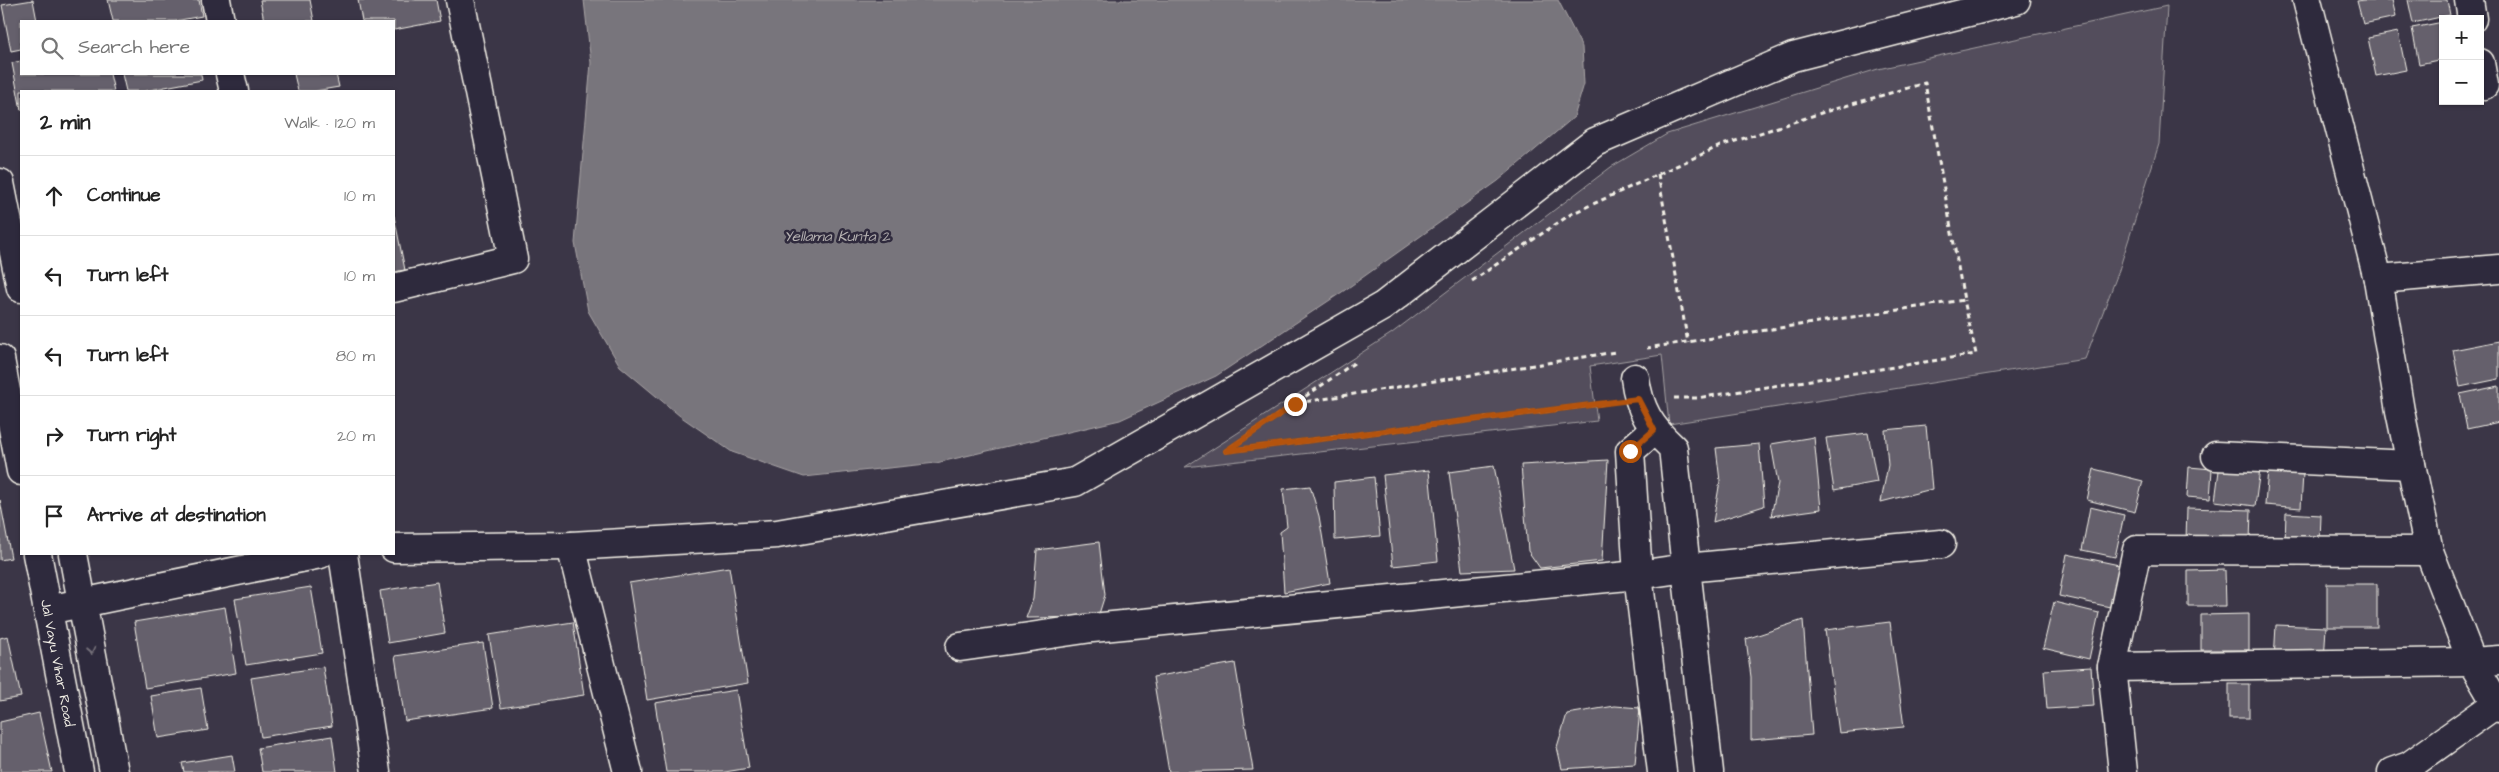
<!DOCTYPE html>
<meta charset="utf-8">
<style>
:root{--surface:#fff;--page:#f6f6f6;--text:#222;--muted:#767676;--line:#e0e0e0}
body{margin:0;font-family:"Architects Daughter",sans-serif;background:var(--page);color:var(--text)}
.controls{position:absolute;right:15px;top:15px;display:grid;overflow:hidden;border-radius:0px;box-shadow:0 1px 4px #0004}
.controls button{width:45px;height:45px;display:grid;place-items:center;padding:0;border:0;border-bottom:1px solid var(--line);background:var(--surface);color:var(--text);font:25px sans-serif}
.stop{position:absolute;width:15px;height:15px;margin:-11px;border:4px solid #b45309;border-radius:50%;background:#fff}
.stop.end{background:#b45309;border-color:#fff;box-shadow:0 1px 5px #0008}
.list{margin:0;padding:0;list-style:none}
h2{display:flex;justify-content:space-between;align-items:center;height:65px;margin:0;padding:0 20px;font-size:21px}
h2 small{font-size:16px;font-weight:400;color:var(--muted)}
.list li{display:grid;grid-template-columns:32px 1fr auto;gap:15px;align-items:center;box-sizing:border-box;height:80px;padding:0 20px;border-top:1px solid var(--line)}
.list b{display:block;font-size:19px;white-space:nowrap}
.list em{font-size:16px;font-style:normal;color:var(--muted)}
.icon{flex:none;width:28px;height:28px;fill:none;stroke:currentColor;stroke-width:2;stroke-linecap:round;stroke-linejoin:round}
.map{position:relative;flex:none;width:2499px;height:772px;overflow:hidden}
.search{position:absolute;background:var(--surface);box-shadow:0 1px 4px #0004;left:20px;top:20px;width:375px;height:55px;display:flex;align-items:center;gap:12px;box-sizing:border-box;padding:0 18px;border-radius:0px;color:var(--muted);font-size:19px}
.panel{position:absolute;background:var(--surface);box-shadow:0 1px 4px #0004;left:20px;top:90px;width:375px;height:465px;border-radius:0px}
.map>svg:first-child{display:block}
.green{fill:#534e5c;stroke:#a4a0a2}
.water{fill:#78747b;stroke:#aaa6a7}
.building{fill:#65616c;stroke:#f4f1e8}
.lines{fill:none;stroke-linecap:round;stroke-linejoin:round}
.street-casing{stroke:#f4f1e8;stroke-width:31}
.secondary-casing{stroke:#f4f1e8;stroke-width:31}
.path{stroke:#f4f1e8;stroke-width:3;stroke-dasharray:5 4;stroke-linecap:butt}
.street{stroke:#2f2a3d;stroke-width:28}
.secondary{stroke:#2f2a3d;stroke-width:28}
.oneway{stroke:#747079}
.route{stroke:#b45309;stroke-width:6}
.labels{text-anchor:middle;stroke-width:5;stroke-linejoin:round;paint-order:stroke}
.street-label{font-size:14px;fill:#f4f1e8;stroke:#2f2a3d}
.water-label{font-size:15px;font-style:italic;fill:#b6b2b2;stroke:#2f2a3d}
</style>
<div class="map">
<svg width="2499" height="772" viewBox="0 0 2499 772">
<rect width="100%" height="100%" fill="#3b3647"/>
<filter id="ink" filterUnits="userSpaceOnUse"><feTurbulence type="fractalNoise" baseFrequency=".02" numOctaves="2"/><feDisplacementMap in="SourceGraphic" scale="10" xChannelSelector="R" yChannelSelector="G"/><feConvolveMatrix kernelMatrix="1 2 1 2 8 2 1 2 1" color-interpolation-filters="sRGB"/></filter>
<g filter="url(#ink)">
<polygon class="green" points="2167,6 2159,144 2118,273 2085,359 1669,424 1662,355 1590,366 1597,421 1185,467 1392,333 1611,167 1667,134 1878,69"/>
<polygon class="water" points="584,0 1558,0 1582,47 1584,84 1574,117 1498,181 1345,290 1216,376 1120,420 936,463 804,477 732,452 680,416 620,366 588,311 575,243 591,63"/>
<g class="building">
<polygon points="33,0 37,21 21,21 21,49 11,51 2,5"/>
<polygon points="108,0 199,0 202,16 175,21 113,21"/>
<polygon points="260,0 310,0 314,21 264,21"/>
<polygon points="358,0 436,0 440,21 394,30 394,21 362,21"/>
<polygon points="2364,0 2392,0 2396,17 2363,24 2357,1"/>
<polygon points="2408,0 2447,0 2450,15 2413,23"/>
<polygon points="2443,22 2443,59 2419,64 2412,28"/>
<polygon points="2398,32 2406,70 2376,76 2368,38"/>
<polygon points="21,61 21,74 110,74 114,91 21,91 21,110 12,63"/>
<polygon points="122,74 201,74 202,80 144,91 126,91"/>
<polygon points="294,74 336,74 339,87 315,91 298,91"/>
<polygon points="394,216 405,270 394,272"/>
<polygon points="2499,341 2499,379 2460,387 2453,350"/>
<polygon points="2499,386 2499,422 2467,429 2460,394"/>
<polygon points="1926,426 1932,489 1881,502 1888,465 1885,430"/>
<polygon points="1868,433 1877,482 1834,490 1826,438"/>
<polygon points="1814,437 1821,509 1771,516 1778,483 1771,444"/>
<polygon points="1759,444 1764,506 1713,522 1720,481 1716,448"/>
<polygon points="1608,460 1602,561 1540,568 1528,551 1521,465"/>
<polygon points="2220,463 2260,469 2255,506 2215,501"/>
<polygon points="1494,466 1514,569 1462,571 1449,472"/>
<polygon points="2189,467 2212,469 2210,499 2187,497"/>
<polygon points="2094,469 2143,481 2135,512 2087,500"/>
<polygon points="2268,469 2303,473 2301,508 2265,505"/>
<polygon points="1429,470 1438,561 1393,566 1383,475"/>
<polygon points="1374,477 1380,536 1335,540 1334,482"/>
<polygon points="1310,486 1319,516 1330,583 1284,592 1280,532 1287,527 1283,489"/>
<polygon points="0,500 11,558 0,560"/>
<polygon points="2090,507 2124,515 2115,557 2082,550"/>
<polygon points="2187,508 2251,510 2250,542 2186,540"/>
<polygon points="2286,513 2321,515 2320,543 2285,543"/>
<polygon points="1099,542 1105,595 1098,617 1026,618 1033,599 1037,550"/>
<polygon points="2067,554 2119,565 2110,607 2059,596"/>
<polygon points="729,567 748,683 647,700 629,583"/>
<polygon points="2225,570 2226,606 2188,606 2188,571"/>
<polygon points="437,582 445,633 388,643 380,591"/>
<rect x="2327" y="584" width="50" height="43"/>
<polygon points="311,587 322,653 246,665 235,599"/>
<polygon points="2054,602 2099,613 2089,659 2043,648"/>
<polygon points="225,607 236,673 145,688 134,622"/>
<polygon points="2249,614 2249,650 2201,650 2201,615"/>
<polygon points="1803,620 1812,735 1751,740 1751,677 1746,639"/>
<polygon points="573,622 584,695 501,708 489,635"/>
<polygon points="1890,622 1904,727 1839,733 1825,630"/>
<polygon points="2276,625 2326,627 2324,662 2274,660"/>
<polygon points="8,636 21,697 0,701 0,638"/>
<polygon points="483,643 493,708 405,721 395,656"/>
<polygon points="1235,663 1253,770 1169,772 1153,677"/>
<polygon points="323,667 332,726 261,737 251,678"/>
<polygon points="2091,667 2094,706 2047,709 2044,670"/>
<rect x="2229" y="684" width="20" height="34"/>
<polygon points="201,688 208,730 158,738 151,696"/>
<polygon points="736,690 749,768 725,772 666,772 655,703"/>
<polygon points="1615,706 1640,708 1635,764 1562,769 1557,747 1567,714"/>
<polygon points="39,713 52,772 0,772 0,722"/>
<polygon points="332,736 337,772 262,772 258,748"/>
<polygon points="232,755 235,772 184,772 182,763"/>
</g>
<g class="lines">
<defs>
<g id="street">
<polyline points="216,0 220,21"/>
<polyline points="2469,0 2472,19"/>
<polyline points="2480,63 2484,85"/>
<polyline points="230,74 234,91"/>
<polyline points="2378,279 2499,269"/>
<polyline points="394,288 513,259 460,0"/>
<polyline points="1654,430 1630,451 1638,575 1662,772"/>
<polyline points="2216,456 2411,465"/>
<polyline points="571,546 628,772"/>
<polyline points="394,548 571,546 777,534 1075,482 1383,306 1595,142 1793,57 2016,0"/>
<polyline points="343,554 376,772"/>
<polyline points="48,610 320,554"/>
<path d="M 960,647 L 1092,628 L 1638,575 L 1686,568 L 1673,448 C 1650,427 1639,409 1635,378"/>
<polyline points="2112,667 2472,662 2499,660"/>
<polyline points="1709,772 1686,568 1941,544"/>
<polyline points="2123,772 2112,667 2137,550 2429,551"/>
<polyline points="2392,772 2409,766 2496,704"/>
</g>
<g id="secondary">
<polyline points="2307,0 2378,279 2400,411 2429,551 2472,662 2499,708"/>
<polyline points="0,183 21,288"/>
<polyline points="0,359 21,471"/>
<path id="s1" d="M 37,554 L 79,772"/>
<polyline points="73,554 114,772"/>
</g>
</defs>
<use href="#street" class="street-casing"/>
<use href="#secondary" class="secondary-casing"/>
<g class="path">
<polyline points="1658,174 1688,343"/>
<polyline points="1472,281 1571,214 1720,146 1821,113 1925,83 1964,300 1647,348"/>
<polyline points="1354,363 1226,451 1608,403"/>
<polyline points="1674,398 1697,398 1976,354 1964,300"/>
<polyline points="1298,403 1615,352"/>
</g>
<use href="#street" class="street"/>
<use href="#secondary" class="secondary"/>
</g>
<defs><path id="oneway-chevron" d="M-2-3.5L2.5 0L-2 3.5" fill="none" stroke-width="1.6" stroke-linecap="round" stroke-linejoin="round" transform="scale(1.25)"/></defs>
<use class="oneway" href="#oneway-chevron" transform="translate(91 651) rotate(79)"/>
</g>
<g class="lines" filter="url(#ink)">
<polyline class="route" points="1295,404 1226,451 1638,399 1654,430 1630,451"/>
</g>
<g class="labels">
<g class="street-label">
<text dy="5" stroke="none"><textPath href="#s1" startOffset="111">Jal Vayu Vihar Road</textPath></text>
</g>
<g class="water-label">
<text x="837" y="241">Yellama Kunta 2</text>
</g>
</g>
</svg>
<div class="controls">
<button>+</button>
<button>−</button>
</div>
<div class="stop" style="left:1630px;top:451px"></div>
<div class="stop end" style="left:1295px;top:404px"></div>
<div class="search"><svg class="icon" aria-label="search" viewBox="0 0 24 24"><circle cx="10" cy="10" r="6"/><path d="M15 15l6 6"/></svg>Search here</div>
<section class="panel">
<h2>2 min<small>Walk · 120 m</small></h2>
<ul class="list">
<li><svg class="icon" aria-label="ahead" viewBox="0 0 24 24"><path d="M12 20V5M6 11l6-6 6 6"/></svg><div><b>Continue</b></div><em>10 m</em></li>
<li><svg class="icon" aria-label="left" viewBox="0 0 24 24"><path d="M17 20v-9H6M10 6l-5 5 5 5"/></svg><div><b>Turn left</b></div><em>10 m</em></li>
<li><svg class="icon" aria-label="left" viewBox="0 0 24 24"><path d="M17 20v-9H6M10 6l-5 5 5 5"/></svg><div><b>Turn left</b></div><em>80 m</em></li>
<li><svg class="icon" aria-label="right" viewBox="0 0 24 24"><path d="M7 20v-9h11M14 6l5 5-5 5"/></svg><div><b>Turn right</b></div><em>20 m</em></li>
<li><svg class="icon" aria-label="arrive" viewBox="0 0 24 24"><path d="M6 21V4h12l-3 4 3 4H6"/></svg><div><b>Arrive at destination</b></div></li>
</ul>
</section>
</div>
